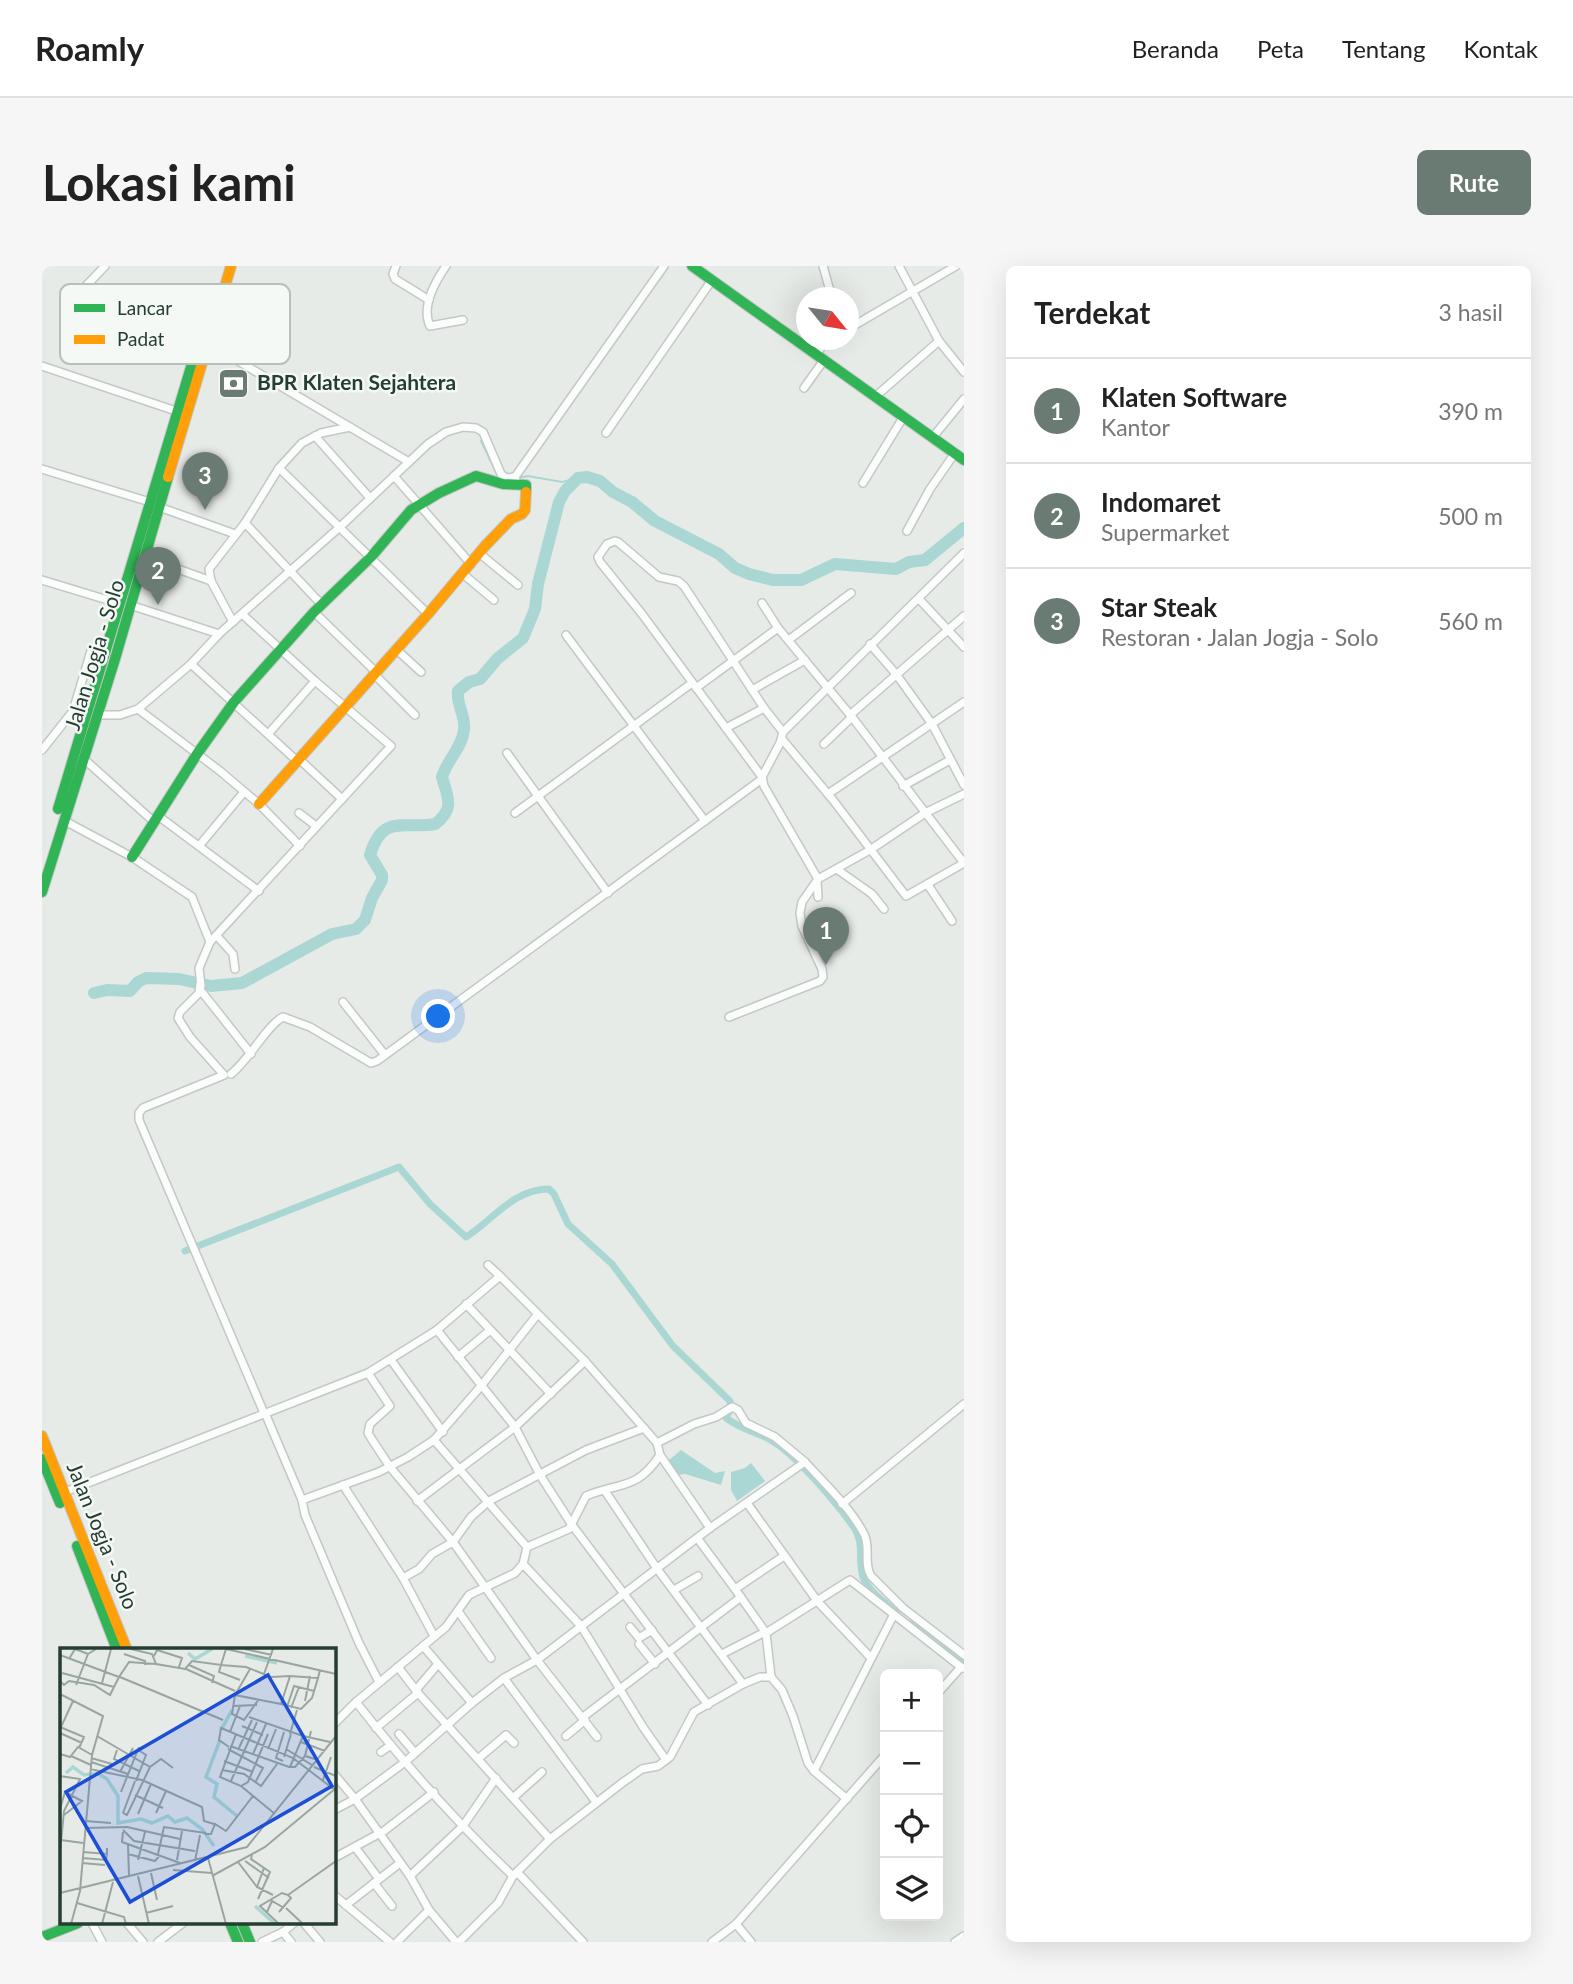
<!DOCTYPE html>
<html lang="id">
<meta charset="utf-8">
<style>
:root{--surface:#fff;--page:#f6f6f6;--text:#222;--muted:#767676;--line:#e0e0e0;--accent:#697b72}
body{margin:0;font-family:Lato,sans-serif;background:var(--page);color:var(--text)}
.controls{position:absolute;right:21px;bottom:21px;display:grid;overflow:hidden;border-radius:10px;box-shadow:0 7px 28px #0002}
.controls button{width:63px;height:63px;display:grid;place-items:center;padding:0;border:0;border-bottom:2px solid var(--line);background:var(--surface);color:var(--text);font:35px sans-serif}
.compass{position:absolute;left:754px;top:21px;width:63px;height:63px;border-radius:50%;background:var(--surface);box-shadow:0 7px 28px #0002;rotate:120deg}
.you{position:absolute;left:397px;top:751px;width:24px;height:24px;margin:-18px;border:5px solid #fff;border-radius:50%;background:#1a73e8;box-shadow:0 0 0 10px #1a73e833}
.badge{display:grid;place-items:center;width:46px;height:46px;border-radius:50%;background:var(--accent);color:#fff;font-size:23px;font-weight:700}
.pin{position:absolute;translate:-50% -58px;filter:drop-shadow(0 2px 4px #0008)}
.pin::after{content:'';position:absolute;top:37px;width:24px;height:21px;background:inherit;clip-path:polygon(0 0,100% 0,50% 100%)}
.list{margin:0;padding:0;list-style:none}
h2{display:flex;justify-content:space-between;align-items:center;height:91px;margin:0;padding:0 28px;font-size:30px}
h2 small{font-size:23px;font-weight:400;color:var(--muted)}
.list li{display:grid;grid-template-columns:46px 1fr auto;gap:21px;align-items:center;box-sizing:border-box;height:105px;padding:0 28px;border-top:2px solid var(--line)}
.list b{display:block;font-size:26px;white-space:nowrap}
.list p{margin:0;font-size:23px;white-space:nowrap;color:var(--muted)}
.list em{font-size:23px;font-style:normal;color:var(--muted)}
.icon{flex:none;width:38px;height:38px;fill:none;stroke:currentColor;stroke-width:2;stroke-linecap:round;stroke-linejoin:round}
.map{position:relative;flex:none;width:922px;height:1676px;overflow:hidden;border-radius:10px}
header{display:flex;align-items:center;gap:42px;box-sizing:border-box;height:98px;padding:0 35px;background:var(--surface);border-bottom:2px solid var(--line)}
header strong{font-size:33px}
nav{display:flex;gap:38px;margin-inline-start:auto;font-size:24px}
.intro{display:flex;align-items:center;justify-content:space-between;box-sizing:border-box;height:168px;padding:0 42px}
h1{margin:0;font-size:49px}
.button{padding:18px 32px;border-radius:10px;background:var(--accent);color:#fff;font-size:24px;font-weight:700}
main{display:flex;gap:42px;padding:0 42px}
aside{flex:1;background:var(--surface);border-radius:10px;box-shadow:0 7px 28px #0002}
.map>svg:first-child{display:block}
.water{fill:#aad7d4}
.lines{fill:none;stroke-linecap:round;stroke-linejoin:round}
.stream{stroke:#aad7d4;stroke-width:2}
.canal{stroke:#aad7d4;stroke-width:7}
.river{stroke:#aad7d4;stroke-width:12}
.street-casing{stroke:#c4c8c5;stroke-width:10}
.fast-casing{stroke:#c2c8c5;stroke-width:12}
.slow-casing{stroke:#c2c8c5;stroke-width:12}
.street{stroke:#fbfcfc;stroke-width:7}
.fast{stroke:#30b455;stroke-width:10}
.slow{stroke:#ff9f0a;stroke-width:10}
.labels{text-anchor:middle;stroke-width:5;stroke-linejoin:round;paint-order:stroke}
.poi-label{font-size:21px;font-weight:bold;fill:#253e32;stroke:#f5f9f6;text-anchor:start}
.street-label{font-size:21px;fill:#253e32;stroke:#f5f9f6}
.inset-river{fill:none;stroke:#aad7d4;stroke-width:3.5}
.inset-road{fill:none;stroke:#99a69f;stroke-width:2}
.view{fill:#1d4ed8;fill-opacity:0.15;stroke:#1d4ed8;stroke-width:3.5}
.inset-edge{fill:none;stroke:#253e32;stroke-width:3.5}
.key{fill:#f5f9f6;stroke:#b7c1bb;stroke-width:2}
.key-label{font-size:19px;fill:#253e32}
</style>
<header>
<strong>Roamly</strong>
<nav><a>Beranda</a><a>Peta</a><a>Tentang</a><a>Kontak</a></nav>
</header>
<div class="intro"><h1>Lokasi kami</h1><a class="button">Rute</a></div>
<main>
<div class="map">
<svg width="922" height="1676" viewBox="0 0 922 1676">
<rect width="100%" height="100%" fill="#e7ebe8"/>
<g class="water">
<polygon points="639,1184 673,1207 683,1205 679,1219 643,1208 634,1209 626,1195"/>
<polygon points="709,1197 723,1215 695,1235 689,1224 689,1206 703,1202"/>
</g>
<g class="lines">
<g class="stream">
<polyline points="439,175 454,206"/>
<polyline points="476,212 486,210 520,216 536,212"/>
</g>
<g class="canal">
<path d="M 143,985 L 357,901 L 388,938 L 424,971 C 451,954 471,923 507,923 L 512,928 L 526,958 L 570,998 L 631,1080 L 688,1135 L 689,1142 L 684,1152 C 699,1164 717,1166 732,1176 C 756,1191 797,1240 813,1263 C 822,1277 816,1295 821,1311 C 826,1325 843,1336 854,1346"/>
<polyline points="869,1357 922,1397"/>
</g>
<path class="river" d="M 52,727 L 65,724 L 88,725 L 96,716 L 104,712 L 137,713 L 169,720 L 200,717 L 290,668 L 314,663 L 323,654 L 330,632 L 340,614 L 340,609 L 328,589 C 341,546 363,564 393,558 C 414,543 405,530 400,511 C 405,494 420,482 422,464 C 424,450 414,438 416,425 L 427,416 L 438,413 L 455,393 L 481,372 L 493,343 L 496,318 L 517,236 L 523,225 L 536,212 L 545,211 L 558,215 L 571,226 L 590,236 L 613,255 L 677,288 L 693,302 L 707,308 L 731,314 L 759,314 L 793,298 L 854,303 L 867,296 L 883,294 L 922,262"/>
<defs>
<g id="street">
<polyline points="354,0 351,8 353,13 387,34"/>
<path d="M 404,0 C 393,16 379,41 388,60 L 421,54"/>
<polyline points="781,0 790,32"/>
<polyline points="857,0 897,75 922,106"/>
<polyline points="40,24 63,0"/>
<polyline points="806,63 914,0"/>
<polyline points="163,84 191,92 367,196"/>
<polyline points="774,89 784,74"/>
<polyline points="0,100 134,145"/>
<polyline points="762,122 782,94"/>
<polyline points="834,130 897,75"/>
<polyline points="564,167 670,14"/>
<polyline points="273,170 328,232"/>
<polyline points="891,171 922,133"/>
<polyline points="237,202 386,348"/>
<polyline points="0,203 108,236"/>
<polyline points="352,210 429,298"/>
<polyline points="474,214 473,211 622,0"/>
<polyline points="821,217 862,150"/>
<polyline points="117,241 193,268"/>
<polyline points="203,257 280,339"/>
<polyline points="865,265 888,223 913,187"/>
<polyline points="437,287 476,319"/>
<polyline points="103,291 169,315"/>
<polyline points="421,308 452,334"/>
<polyline points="0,314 79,338"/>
<polyline points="877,333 922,381"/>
<polyline points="720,337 736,362 810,451 922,597"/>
<polyline points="88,339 177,368"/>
<polyline points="272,346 334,406"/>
<polyline points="191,356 169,315 167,303 203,257 237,202 260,177 279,167 308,161"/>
<polyline points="524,369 663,555"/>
<polyline points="748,373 809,327"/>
<polyline points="828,378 854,408 890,458 922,519"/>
<polyline points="354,383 379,406"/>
<polyline points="149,398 254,494"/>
<polyline points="332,408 373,449"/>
<polyline points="654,422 736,362"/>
<polyline points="710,424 763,394"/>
<polyline points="96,443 178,505 217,538 258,580"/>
<polyline points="56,449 78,449 96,443 149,398 177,368 299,260 386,178 404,166 421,161 434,162 441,166 459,208 464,212 473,211"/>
<polyline points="808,449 922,350"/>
<polyline points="684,462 722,442"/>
<polyline points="741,466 722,442 642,320 636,315 617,311 576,276 573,275 565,278 556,291 558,296 600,348 720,511 722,520 776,613"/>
<polyline points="227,467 273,415"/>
<polyline points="740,473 791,534 864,630 922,597"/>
<polyline points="782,478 810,451"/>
<polyline points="0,484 31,445 49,385"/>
<polyline points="465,487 566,627"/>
<polyline points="256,492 300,533"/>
<polyline points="42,493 111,555"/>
<polyline points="720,511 738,477 741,466 922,287"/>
<polyline points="861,520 908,494"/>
<polyline points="786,528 922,436"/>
<polyline points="257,547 274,560"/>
<polyline points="473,547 650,417"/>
<polyline points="115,549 217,625"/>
<polyline points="21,554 90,591 150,631 168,676"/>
<polyline points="157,580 202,526"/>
<polyline points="796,604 830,628 842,643"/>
<polyline points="775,615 776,631"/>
<polyline points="886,619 910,655"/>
<polyline points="175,670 191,688 193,703"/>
<polyline points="158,718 157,727 138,746 136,752 148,771 182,809 101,842 97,847 97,854 222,1147"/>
<polyline points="159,720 157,702 168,676 349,480 273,415 200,348"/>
<polyline points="160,726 209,788"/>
<polyline points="301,736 343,789"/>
<polyline points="687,751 778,715 781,711 780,703 760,660 758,647 760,636 776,613 828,584 883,547 922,528"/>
<path d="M 189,808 C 207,794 226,758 241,751 L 268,761 L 329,797 L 335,795 L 720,513"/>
<polyline points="446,999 458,1010"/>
<polyline points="424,1038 509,1128"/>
<polyline points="395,1064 473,1161 498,1209 530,1259 666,1439"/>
<polyline points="416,1091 447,1065"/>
<polyline points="349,1094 401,1166"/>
<polyline points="326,1107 348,1140 328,1158 326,1167 329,1172 348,1201 411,1276 495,1394 555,1471"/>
<polyline points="223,1147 260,1234"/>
<polyline points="392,1174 485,1281"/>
<path d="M 763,1196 C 783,1218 808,1241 822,1268 C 829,1281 821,1297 829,1310 L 861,1342 L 922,1389"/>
<polyline points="301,1219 361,1312 377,1303 390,1288 411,1276 429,1251 447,1235 544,1184 602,1162"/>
<polyline points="563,1225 616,1304 701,1418"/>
<polyline points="23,1226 326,1107 395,1064 458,1010 543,1095 615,1177 618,1189 668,1262"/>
<polyline points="375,1235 473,1161 543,1095"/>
<polyline points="705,1237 776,1336 829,1392"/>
<polyline points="800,1238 922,1138"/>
<polyline points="656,1273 693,1323 724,1367"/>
<polyline points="481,1298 539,1360 601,1461 624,1494"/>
<polyline points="361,1312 392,1370"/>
<polyline points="693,1323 742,1290"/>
<polyline points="632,1324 656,1310"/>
<polyline points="416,1345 449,1392"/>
<polyline points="588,1361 597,1372 610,1364"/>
<polyline points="597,1378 613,1398"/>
<polyline points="381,1380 430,1437"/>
<polyline points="680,1388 723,1366"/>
<polyline points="356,1401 376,1427"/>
<polyline points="729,1411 724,1367 808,1314 919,1401"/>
<polyline points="462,1412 554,1536"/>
<polyline points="337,1416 317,1377 263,1249 260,1234 337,1206 366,1191 392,1174 439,1120 495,1049"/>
<polyline points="374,1424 396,1398"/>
<polyline points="896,1427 919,1401 921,1402"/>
<path d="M 314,1436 C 362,1497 414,1556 471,1610"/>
<polyline points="541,1451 699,1331"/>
<path d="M 292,1458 L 314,1436 L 404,1361 L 427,1329 L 473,1307 L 481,1298 L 485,1281 L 527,1263 L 544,1230 C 576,1216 595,1225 618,1189"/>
<polyline points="334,1462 376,1427 508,1573"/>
<polyline points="357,1468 373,1487"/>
<polyline points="524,1470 543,1454"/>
<polyline points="339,1486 349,1479"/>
<polyline points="437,1492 464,1469 472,1477"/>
<polyline points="772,1505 851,1350"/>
<polyline points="292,1508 313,1533 368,1610 387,1644 414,1676"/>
<polyline points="472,1531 500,1506"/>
<polyline points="292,1544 313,1533 363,1496 430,1437 462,1412 495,1394 668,1262 763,1196 733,1171 704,1157 696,1144 690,1141 674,1151 652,1158 615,1177"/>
<polyline points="313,1581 337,1613"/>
<polyline points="292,1592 342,1565 392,1526"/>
<polyline points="475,1606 541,1676"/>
<polyline points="368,1610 421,1560 454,1512"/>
<polyline points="332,1617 350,1640"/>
<polyline points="292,1629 348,1676"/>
<polyline points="304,1639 358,1597"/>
<polyline points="50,1657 60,1676"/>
<polyline points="85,1657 101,1676"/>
<polyline points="262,1657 278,1676"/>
<polyline points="694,1658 843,1489"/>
<polyline points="241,1666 249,1676"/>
<polyline points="116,1676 141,1657"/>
<polyline points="220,1676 241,1666 252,1657"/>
<polyline points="355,1676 387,1644"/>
<polyline points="417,1676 456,1637 471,1610 508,1573 580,1517 600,1503 616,1500 628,1491 652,1446 701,1418 718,1411 729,1411 740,1424 751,1450 766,1497 772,1505 805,1533"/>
<polyline points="670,1676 694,1658 709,1676"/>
<polyline points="913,1676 922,1670"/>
</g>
<g id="fast">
<polyline points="650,0 922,194"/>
<polyline points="16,543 155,81"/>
<polyline points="90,591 155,488 192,436 272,346 329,291 369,244 397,227 434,210 461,218 484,219 484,226"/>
<polyline points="0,626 73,393 126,211"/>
<polyline points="0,1193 18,1237"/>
<polyline points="35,1280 75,1384"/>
<polyline points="188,1657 196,1676"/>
<polyline points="200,1657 208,1676"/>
<polyline points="0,1671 36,1657"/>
</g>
<g id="slow">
<polyline points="126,211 189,0"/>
<polyline points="217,538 386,348 443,280 469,253 480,248 483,244 484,226"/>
<polyline points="0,1170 85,1384"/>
</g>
</defs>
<use href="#street" class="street-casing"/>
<use href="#fast" class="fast-casing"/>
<use href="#slow" class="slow-casing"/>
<use href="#street" class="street"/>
<use href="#fast" class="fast"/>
<use href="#slow" class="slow"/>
</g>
<defs>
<symbol id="bank-square" viewBox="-11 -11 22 22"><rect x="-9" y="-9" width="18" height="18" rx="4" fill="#697b72" stroke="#f5f9f6"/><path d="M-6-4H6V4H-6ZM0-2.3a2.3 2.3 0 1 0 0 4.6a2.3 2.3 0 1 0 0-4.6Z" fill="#fff"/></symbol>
</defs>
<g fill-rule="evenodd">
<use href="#bank-square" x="174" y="100" width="35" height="35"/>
</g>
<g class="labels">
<g class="poi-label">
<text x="215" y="124">BPR Klaten Sejahtera</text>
</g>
<g class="street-label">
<text transform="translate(53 389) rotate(-73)" y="7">Jalan Jogja - Solo</text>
<text transform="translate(60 1270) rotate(68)" y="7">Jalan Jogja - Solo</text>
</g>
</g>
<g transform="translate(18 1382)">
<rect width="276" height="276" fill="#e7ebe8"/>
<path class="inset-river" d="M 128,5 L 135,11 L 152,1M 185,8 L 217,15M 161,82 L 172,62M 160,92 L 146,129 L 157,136 L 154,149 L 177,168M 6,125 L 13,119 L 24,127 L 37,125 L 47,131 L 58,148 L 58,175 L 81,171 L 92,175 L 108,168 L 115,174 L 127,170 L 142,181 L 154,198M 195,258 L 215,276"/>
<path class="inset-road" d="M 71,1 L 92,6 L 96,16 L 125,21 L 132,13 L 161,17 L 166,1 L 276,26M 185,1 L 212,7M 64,6 L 85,13 L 85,17M 0,7 L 59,29 L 69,14 L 96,16M 94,8 L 97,2 L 122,10 L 119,19M 9,11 L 15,1 L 28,6 L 36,1M 129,17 L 154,28 L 152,35M 126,21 L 175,43M 190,21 L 175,47 L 221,56M 2,25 L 54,39M 204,26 L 213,1M 60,29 L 163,72M 258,30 L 230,28 L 221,56 L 241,61 L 252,50 L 258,30 L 260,22M 180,32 L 159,24 L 161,17 L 186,19 L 211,29 L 230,28M 0,33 L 4,37 L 9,33 L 34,37 L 50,47 L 59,29M 42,35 L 51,1M 16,37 L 28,6M 0,46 L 43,68 L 32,107 L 20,243 L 11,276M 175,47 L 172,66 L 184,72 L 199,51M 245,53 L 250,28M 173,58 L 197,57M 227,59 L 234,38 L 254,43M 231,60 L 239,39M 189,69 L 243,88M 182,78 L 203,87M 0,79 L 24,89 L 19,100M 1,79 L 13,53M 170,84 L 180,58M 0,85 L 22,95M 176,86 L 160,129 L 181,138 L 215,166M 230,86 L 237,62M 37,88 L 90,119M 241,94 L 265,103M 170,98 L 229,119 L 235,119 L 245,108 L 258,112M 169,99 L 159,92 L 161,80 L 233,110 L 276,143M 168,101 L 203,120 L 196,133M 208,101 L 216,81M 226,101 L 252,117M 57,102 L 54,111 L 79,123M 178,102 L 192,72M 0,106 L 10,109 L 18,99 L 32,107M 193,106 L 206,76M 11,108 L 31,117M 245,108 L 251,83M 224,109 L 231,86M 31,110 L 52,116M 164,113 L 193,124M 223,113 L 216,110 L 224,84M 31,114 L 68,126M 230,119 L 243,88 L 270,94M 254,119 L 276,128M 30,121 L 82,132M 162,122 L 184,126 L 201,138 L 217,116M 60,124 L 73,100M 0,128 L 20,131 L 4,163 L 0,205M 82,132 L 142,159 L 144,173 L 154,176M 263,132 L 271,109M 76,133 L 86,107 L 78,102M 171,133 L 197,74M 181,138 L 188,134 L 208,86M 61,144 L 79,99M 75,147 L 103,160M 0,161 L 5,144 L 22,153 L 4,167M 63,165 L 67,167 L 90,119 L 101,111 L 113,120M 63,165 L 75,133M 96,165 L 106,143M 78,166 L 91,136M 25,173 L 51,175M 25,180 L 67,179 L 120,191M 63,182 L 74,193 L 135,203M 63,184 L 62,194 L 120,215M 145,186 L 151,186 L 155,176 L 166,183 L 193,148M 1,192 L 23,195M 68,197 L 69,228M 23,204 L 47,206 L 47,200M 68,206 L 95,213 L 100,207M 98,206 L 104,179 L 146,185M 192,207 L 191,211 L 210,224 L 198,251M 22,210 L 46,212 L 47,206M 148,210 L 166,276M 78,212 L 85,184M 117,212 L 122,183M 135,213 L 140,187M 185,213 L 209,230M 178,214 L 197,239M 22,215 L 45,217M 204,220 L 197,239 L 213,247M 113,222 L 152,225M 91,225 L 97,252M 78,228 L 89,276M 152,228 L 205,199 L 276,140M 0,245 L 187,199 L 276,88M 17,255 L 64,269 L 66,276M 226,260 L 243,276M 207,264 L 212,253 L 224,260M 219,264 L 231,250 L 228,247M 86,265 L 113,258M 42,276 L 53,234M 219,276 L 200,258 L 222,245 L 228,247 L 276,213"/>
<path class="view" d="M 208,27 L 272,138 L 70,254 L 6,144 Z"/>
<rect width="276" height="276" class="inset-edge"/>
</g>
<rect x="18" y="18" width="230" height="80" rx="10" class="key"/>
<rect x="32" y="38" width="31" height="8" fill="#30b455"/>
<rect x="32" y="69" width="31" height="9" fill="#ff9f0a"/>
<g class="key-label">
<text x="75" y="49">Lancar</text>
<text x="75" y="80">Padat</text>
</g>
</svg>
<div class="controls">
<button>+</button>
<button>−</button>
<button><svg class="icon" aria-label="locate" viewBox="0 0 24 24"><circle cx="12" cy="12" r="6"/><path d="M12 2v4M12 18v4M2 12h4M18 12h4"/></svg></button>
<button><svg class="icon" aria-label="layers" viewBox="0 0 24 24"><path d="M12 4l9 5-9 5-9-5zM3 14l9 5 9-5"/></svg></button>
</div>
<svg class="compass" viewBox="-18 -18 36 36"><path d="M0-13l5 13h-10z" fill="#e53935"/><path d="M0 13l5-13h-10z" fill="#767676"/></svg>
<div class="you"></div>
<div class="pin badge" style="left:784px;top:699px">1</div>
<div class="pin badge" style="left:116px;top:339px">2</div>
<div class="pin badge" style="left:163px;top:244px">3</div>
</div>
<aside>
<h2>Terdekat<small>3 hasil</small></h2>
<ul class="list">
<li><span class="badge">1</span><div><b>Klaten Software</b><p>Kantor</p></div><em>390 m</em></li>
<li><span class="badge">2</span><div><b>Indomaret</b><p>Supermarket</p></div><em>500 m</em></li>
<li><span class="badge">3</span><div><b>Star Steak</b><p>Restoran · Jalan Jogja - Solo</p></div><em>560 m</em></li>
</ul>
</aside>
</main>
